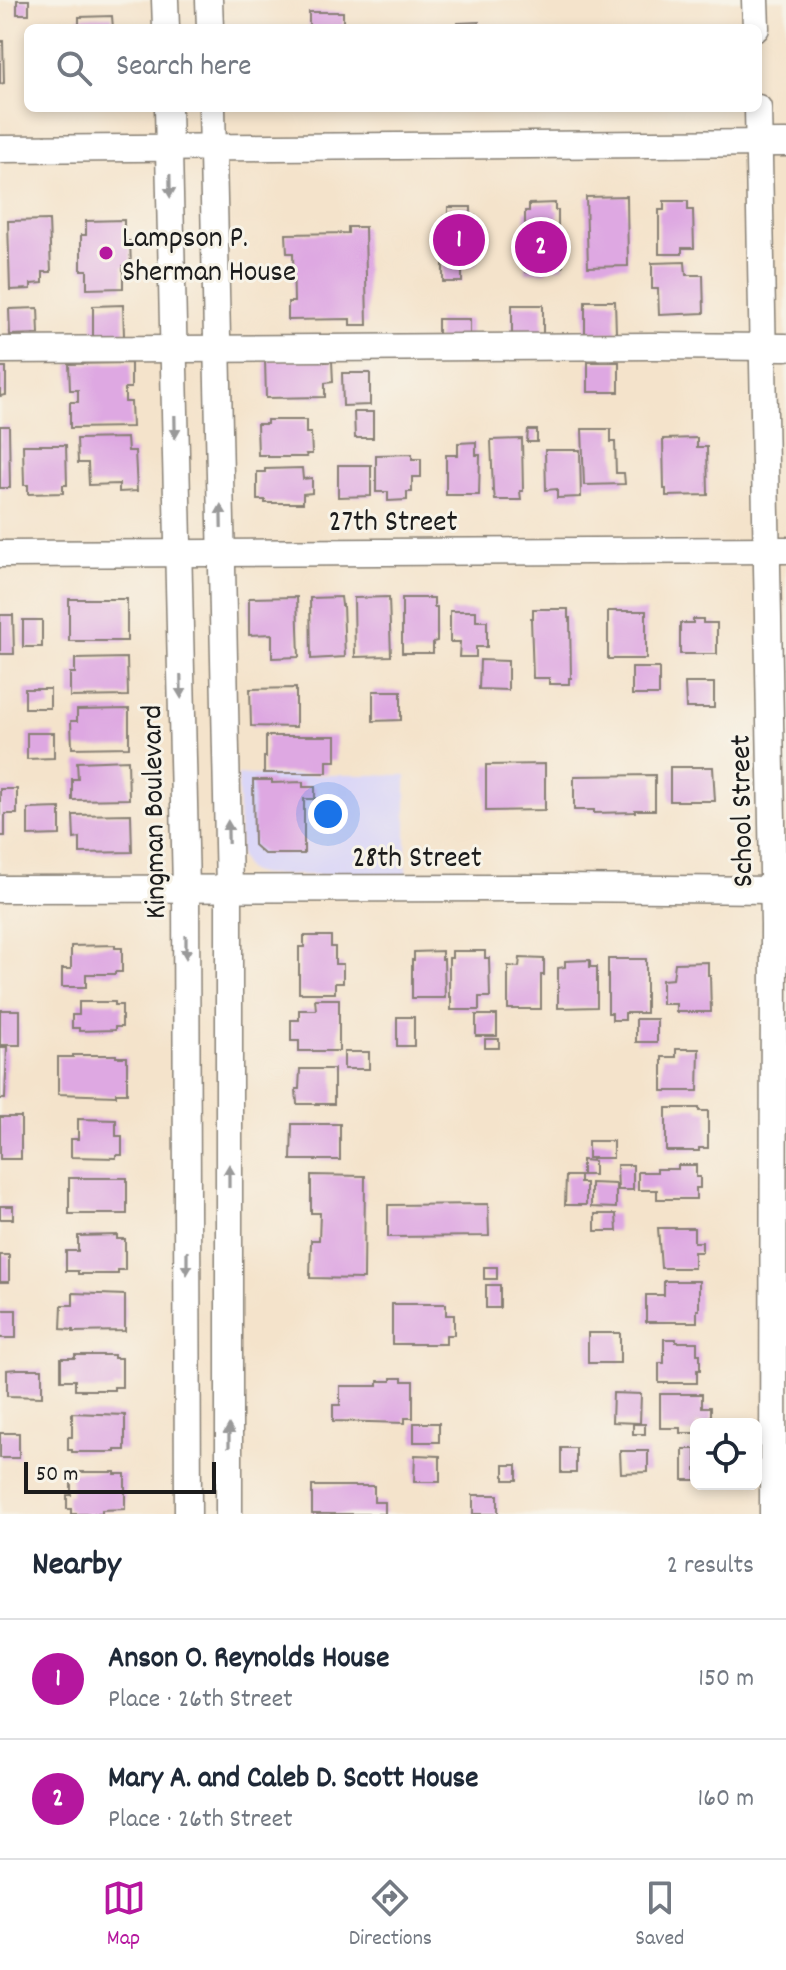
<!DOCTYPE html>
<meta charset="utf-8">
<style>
:root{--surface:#fff;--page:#f2f2f3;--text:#1f2937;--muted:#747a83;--line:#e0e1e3;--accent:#b5179e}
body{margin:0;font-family:Dekko,sans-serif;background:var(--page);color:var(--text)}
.controls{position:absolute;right:24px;bottom:24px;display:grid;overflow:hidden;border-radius:12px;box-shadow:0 4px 12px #0003}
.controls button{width:72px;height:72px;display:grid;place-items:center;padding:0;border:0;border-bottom:2px solid var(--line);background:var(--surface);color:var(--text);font:40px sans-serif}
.scale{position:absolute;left:24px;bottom:20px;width:192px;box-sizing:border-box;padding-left:8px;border:4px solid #1c1c1c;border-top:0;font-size:22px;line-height:28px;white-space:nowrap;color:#1c1c1c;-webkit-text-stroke:6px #f7f3e8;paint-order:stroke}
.you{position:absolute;left:328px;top:814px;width:28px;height:28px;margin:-20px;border:6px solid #fff;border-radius:50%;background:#1a73e8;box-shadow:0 0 0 12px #1a73e833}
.badge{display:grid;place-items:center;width:52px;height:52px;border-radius:50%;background:var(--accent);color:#fff;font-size:26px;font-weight:700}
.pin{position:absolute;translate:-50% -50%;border:4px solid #fff;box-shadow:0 2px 8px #0006}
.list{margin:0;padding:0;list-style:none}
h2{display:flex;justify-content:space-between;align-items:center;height:104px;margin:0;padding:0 32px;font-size:34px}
h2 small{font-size:26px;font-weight:400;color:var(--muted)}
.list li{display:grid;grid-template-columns:52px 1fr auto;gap:24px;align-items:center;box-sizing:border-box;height:120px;padding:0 32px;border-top:2px solid var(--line)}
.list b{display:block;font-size:30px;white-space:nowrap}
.list p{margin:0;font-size:26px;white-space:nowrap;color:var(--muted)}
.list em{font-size:26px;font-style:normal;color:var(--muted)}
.icon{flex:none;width:44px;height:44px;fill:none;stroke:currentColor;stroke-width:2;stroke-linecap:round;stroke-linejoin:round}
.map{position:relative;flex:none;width:786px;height:1514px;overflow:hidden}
.search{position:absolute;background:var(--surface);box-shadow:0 4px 12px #0003;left:24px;right:24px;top:24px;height:88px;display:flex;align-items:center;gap:20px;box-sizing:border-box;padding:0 28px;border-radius:12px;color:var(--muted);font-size:30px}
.sheet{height:344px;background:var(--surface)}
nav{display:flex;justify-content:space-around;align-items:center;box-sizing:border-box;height:112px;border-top:2px solid var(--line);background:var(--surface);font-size:22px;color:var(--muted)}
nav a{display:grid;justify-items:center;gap:4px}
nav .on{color:var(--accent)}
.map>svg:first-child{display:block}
.built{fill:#dad6f7}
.building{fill:#dea8e2}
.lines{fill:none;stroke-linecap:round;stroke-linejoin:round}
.minor-casing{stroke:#888074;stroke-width:29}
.minor{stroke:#fff;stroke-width:26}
.oneway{fill:#999}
.poi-dot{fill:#b5179e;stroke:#f7f3e8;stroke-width:3}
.labels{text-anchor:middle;stroke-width:6;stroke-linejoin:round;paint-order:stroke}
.poi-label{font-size:30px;fill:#1c1c1c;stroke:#f7f3e8;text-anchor:start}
.street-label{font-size:30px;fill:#1c1c1c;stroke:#f7f3e8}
</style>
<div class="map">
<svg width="786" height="1514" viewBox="0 0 786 1514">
<rect width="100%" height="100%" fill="#f7f3e8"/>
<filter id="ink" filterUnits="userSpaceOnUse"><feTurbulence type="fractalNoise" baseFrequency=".0125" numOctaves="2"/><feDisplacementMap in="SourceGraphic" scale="16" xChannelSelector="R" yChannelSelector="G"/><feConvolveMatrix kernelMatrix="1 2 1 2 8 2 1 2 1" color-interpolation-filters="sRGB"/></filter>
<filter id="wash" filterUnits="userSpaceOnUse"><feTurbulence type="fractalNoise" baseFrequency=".006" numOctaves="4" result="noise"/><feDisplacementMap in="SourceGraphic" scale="32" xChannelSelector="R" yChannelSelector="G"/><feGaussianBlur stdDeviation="1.8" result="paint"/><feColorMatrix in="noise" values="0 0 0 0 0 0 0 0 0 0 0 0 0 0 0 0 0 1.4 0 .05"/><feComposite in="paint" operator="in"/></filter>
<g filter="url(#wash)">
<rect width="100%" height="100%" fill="#f4e3cb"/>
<polygon class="built" points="238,775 406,775 406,875 263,875 251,872 246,868 240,857"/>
<g id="blocks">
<g class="building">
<rect x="17" y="0" width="12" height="14"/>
<rect x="309" y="12" width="34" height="16"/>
<polygon points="112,16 113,28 79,28 79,17"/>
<polygon points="479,22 479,28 451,28 450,25 458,25 458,23"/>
<polygon points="0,41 3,41 4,83 0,84"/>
<polygon points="627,196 628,266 588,267 586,197"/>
<polygon points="664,201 688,201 688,210 693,210 694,248 682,248 682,254 659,254 659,210 664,210"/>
<polygon points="555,203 555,210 558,210 558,237 563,237 563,267 546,268 546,272 526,272 525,256 519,256 519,236 525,236 525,211 529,211 529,204"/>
<polygon points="448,207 471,207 471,216 475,216 475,230 478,230 476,265 462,267 462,282 443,282 443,249 441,249 441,232 444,232 444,216 448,216"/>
<polygon points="49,220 51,272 43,272 43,283 31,284 31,289 10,290 8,221"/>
<polygon points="124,220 124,241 130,241 131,266 123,266 123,288 87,289 87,270 81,270 81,235 86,235 86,221"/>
<polygon points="348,227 365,227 367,325 350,325 350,319 288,320 288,302 294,302 293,253 287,253 286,234 348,233"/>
<polygon points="685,262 686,275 703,275 704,313 659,315 658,289 652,289 652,263"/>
<polygon points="585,301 615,301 616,333 585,333"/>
<polygon points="123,305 124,336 93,337 93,306"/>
<rect x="512" y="305" width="31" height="31"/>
<polygon points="38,308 39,334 10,335 9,309"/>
<rect x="438" y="319" width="32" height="21"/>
<polygon points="265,360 325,360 325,362 332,361 333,382 325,383 325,397 266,398"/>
<rect x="588" y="362" width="31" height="30"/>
<polygon points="131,363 131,388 125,388 125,402 131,402 132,427 70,428 70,402 78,402 78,390 70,390 69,364"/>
<polygon points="0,367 6,367 6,395 0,396"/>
<polygon points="342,373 370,373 370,405 343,406"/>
<polygon points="354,412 373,412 373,438 355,438"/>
<polygon points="267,420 306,420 306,433 311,433 312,454 306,454 307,457 268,457 268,455 258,455 257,424 267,424"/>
<polygon points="0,426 9,426 10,488 0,488"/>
<polygon points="582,429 611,429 611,442 615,442 616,473 624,473 625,484 584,485"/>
<polygon points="528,430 537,430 537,442 527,442"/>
<polygon points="127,438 128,451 135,451 137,491 119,492 119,484 89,485 88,463 78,463 77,439"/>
<polygon points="697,438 697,447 707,447 708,495 666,496 666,489 664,489 663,439"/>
<polygon points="522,439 523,491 520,491 521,500 495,500 494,491 493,491 491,440"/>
<polygon points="476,442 476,455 480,455 479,495 446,495 446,455 458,455 458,443"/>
<polygon points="23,445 66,445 67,485 63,485 63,493 28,494 28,485 24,485"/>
<polygon points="545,450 580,450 581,497 557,498 557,489 546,490"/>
<polygon points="412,454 412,459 421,459 421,477 412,477 412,492 407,492 407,500 388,501 388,492 376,492 376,455"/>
<polygon points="338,465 371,465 371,496 338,497"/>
<polygon points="302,468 303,479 312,478 312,493 303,494 303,503 265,503 265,500 257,500 257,472 265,472 265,469"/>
<polygon points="297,597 299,657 272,658 272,634 249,635 249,598"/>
<polygon points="341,597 342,605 343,605 345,657 311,659 310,598"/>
<polygon points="389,597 391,656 355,657 354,598"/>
<polygon points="402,598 434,598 434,607 437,607 437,641 433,642 433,653 402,653"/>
<rect x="69" y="599" width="58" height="42"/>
<polygon points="533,609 568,609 568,618 570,618 571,678 569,678 569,684 549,684 549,678 533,678 531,618 533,618"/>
<polygon points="450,611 476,611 476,621 487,621 487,647 476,647 476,657 459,657 460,642 450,642"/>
<rect x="608" y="611" width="38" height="48"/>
<polygon points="0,615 13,615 14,654 0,654"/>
<polygon points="693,619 703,619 703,623 717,623 717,654 680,654 680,623 693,623"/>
<rect x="23" y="620" width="19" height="27"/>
<polygon points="127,658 128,696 70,697 70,673 75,673 75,659"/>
<polygon points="480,660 508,661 508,690 479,689"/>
<rect x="632" y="668" width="27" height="27"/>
<polygon points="685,683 714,683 714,708 686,708"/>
<polygon points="296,688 296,727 251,726 250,689"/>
<rect x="25" y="689" width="25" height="19"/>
<polygon points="373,691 401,691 401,720 373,721"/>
<polygon points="129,709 129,747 72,748 71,721 77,721 77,710"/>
<polygon points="27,733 54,733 54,758 27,759"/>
<polygon points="266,736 336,736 336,761 327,761 327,773 264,773 264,757 266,757"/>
<polygon points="128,760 129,799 72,800 72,779 78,779 77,762"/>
<polygon points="545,764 545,810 486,811 486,765"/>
<polygon points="670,767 713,767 715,801 670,801"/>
<polygon points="655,775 655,810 635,810 635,812 594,813 594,810 574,810 574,776"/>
<polygon points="253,780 272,780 272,783 303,782 303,787 315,787 315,799 304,799 304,854 264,854 254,845"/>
<polygon points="0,789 17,789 17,814 5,814 5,836 0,836"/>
<polygon points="60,808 60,835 28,836 28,809"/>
<polygon points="131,814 132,852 80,853 80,838 74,839 73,815"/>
<polygon points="304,936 331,936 331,947 335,947 335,964 343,964 343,983 335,983 335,993 299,993 299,947 304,947"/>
<polygon points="115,945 115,948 122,948 122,972 115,972 115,974 86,974 86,987 62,987 62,969 71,969 71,946"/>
<polygon points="442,951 442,959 444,959 445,998 412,998 412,960 414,960 414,952"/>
<polygon points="452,951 485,951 485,958 489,958 490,997 479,997 479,1010 451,1010 451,997 449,997 449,958 452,958"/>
<polygon points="520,958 544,959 544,975 541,975 541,1009 508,1009 508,966 519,967"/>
<polygon points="608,959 646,959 646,1013 625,1013 625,1020 612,1020 612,1013 608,1013"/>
<polygon points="590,960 590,967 597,967 597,1007 558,1008 558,968 565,967 565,961"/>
<polygon points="708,962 708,975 710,975 711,1012 676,1012 676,1004 662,1004 662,980 673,979 675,963"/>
<polygon points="315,999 339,999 339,1051 299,1051 299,1041 291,1041 291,1020 299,1020 299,1010 316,1010"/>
<polygon points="79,1002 115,1002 115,1005 122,1005 122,1027 115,1027 115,1030 79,1031 79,1028 72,1028 72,1015 79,1015"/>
<rect x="0" y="1010" width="20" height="35"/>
<rect x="476" y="1015" width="21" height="21"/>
<rect x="397" y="1017" width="17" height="29"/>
<rect x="636" y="1019" width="21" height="23"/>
<rect x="485" y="1039" width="14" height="9"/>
<polygon points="0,1047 7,1047 5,1099 0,1099"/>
<polygon points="676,1049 699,1049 698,1091 662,1091 662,1057 676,1057"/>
<rect x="344" y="1052" width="25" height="17"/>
<polygon points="73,1055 116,1055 116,1057 127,1057 127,1093 116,1093 116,1096 58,1094 58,1057 73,1057"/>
<polygon points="300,1069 334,1069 334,1104 297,1104 296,1089 299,1089"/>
<polygon points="666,1108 699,1108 699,1111 708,1111 708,1148 699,1148 699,1151 666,1151"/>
<rect x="0" y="1117" width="21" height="42"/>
<polygon points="78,1119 116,1120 116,1136 122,1136 122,1155 116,1155 116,1158 71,1157 71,1139 78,1139"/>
<polygon points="292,1124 340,1124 340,1160 291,1160"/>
<rect x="588" y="1141" width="25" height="17"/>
<polygon points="582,1160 594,1161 594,1175 582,1175"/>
<polygon points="617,1165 633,1165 633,1190 618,1190"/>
<polygon points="678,1165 696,1165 696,1177 700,1177 700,1188 696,1188 696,1199 657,1199 657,1190 638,1190 638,1172 657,1172 657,1169 678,1169"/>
<polygon points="311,1175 365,1176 364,1279 310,1278 311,1240 319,1240 320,1213 311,1213"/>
<polygon points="566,1176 580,1176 580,1183 586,1183 586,1205 565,1205"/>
<rect x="69" y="1178" width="58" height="36"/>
<polygon points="591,1183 616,1184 616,1208 591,1207"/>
<polygon points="488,1204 489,1236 388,1237 388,1205"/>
<rect x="0" y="1206" width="13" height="13"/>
<polygon points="595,1214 616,1214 617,1231 595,1231"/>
<polygon points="658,1228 694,1228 694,1242 702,1242 702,1252 694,1252 694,1268 661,1268"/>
<polygon points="117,1235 117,1239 125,1239 125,1270 118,1270 118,1274 78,1274 78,1271 66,1271 66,1251 78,1251 78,1236"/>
<rect x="0" y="1255" width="9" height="27"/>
<rect x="484" y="1267" width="13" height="12"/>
<polygon points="664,1281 699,1281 699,1310 697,1310 697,1322 646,1322 646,1295 664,1295"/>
<rect x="486" y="1285" width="14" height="23"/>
<polygon points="73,1293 125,1295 125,1331 73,1332 73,1330 61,1329 62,1305 73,1305"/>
<polygon points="392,1304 446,1304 446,1315 454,1315 454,1335 446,1335 446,1344 392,1344"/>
<rect x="0" y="1310" width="16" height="28"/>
<rect x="588" y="1333" width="32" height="30"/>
<polygon points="664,1339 676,1339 676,1342 697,1342 697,1354 700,1354 700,1370 697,1370 697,1383 659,1383 659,1363 664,1363"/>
<polygon points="75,1355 114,1355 114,1358 122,1358 122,1387 114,1387 114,1390 75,1390 75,1380 61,1380 61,1358 75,1358"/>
<polygon points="17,1369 42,1369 42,1397 7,1396 7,1370"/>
<polygon points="391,1378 402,1378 402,1381 413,1381 413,1418 405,1418 405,1423 333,1421 333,1405 340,1405 340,1386 378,1386 378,1381 391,1381"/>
<polygon points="613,1393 641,1394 640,1423 612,1422"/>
<polygon points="660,1394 702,1394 702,1407 711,1407 711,1424 696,1424 696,1433 680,1433 680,1428 660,1428"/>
<polygon points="72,1413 125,1415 125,1450 115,1450 115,1452 72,1452 72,1450 68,1450 68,1437 72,1437"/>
<rect x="414" y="1423" width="25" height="19"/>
<rect x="633" y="1424" width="12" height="10"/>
<rect x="0" y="1433" width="19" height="25"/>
<rect x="561" y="1448" width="15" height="25"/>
<rect x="683" y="1449" width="13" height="31"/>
<polygon points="620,1451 648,1451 648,1472 621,1473"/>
<polygon points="415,1455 440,1456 440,1482 414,1482"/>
<rect x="504" y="1465" width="13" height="15"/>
<polygon points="71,1472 115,1472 115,1474 125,1474 125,1509 102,1510 102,1514 71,1514 71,1509 67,1509 67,1495 71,1495"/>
<polygon points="312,1486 374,1486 374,1502 385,1502 385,1514 312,1514"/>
<rect x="473" y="1495" width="25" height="19"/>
</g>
</g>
</g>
<g filter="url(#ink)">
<use href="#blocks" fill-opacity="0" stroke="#888074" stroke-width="2"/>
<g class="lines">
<defs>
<g id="minor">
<polyline points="165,0 166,28"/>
<polyline points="209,0 210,28"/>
<polyline points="755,0 756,28"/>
<polyline points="168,108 186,889 188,1514"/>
<polyline points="212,108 229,889 229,1514"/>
<polyline points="758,108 774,924 773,1514"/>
<polyline points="0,149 786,143"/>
<polyline points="0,350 653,346 786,347"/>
<polyline points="0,554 786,550"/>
<polyline points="0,889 560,888 786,890"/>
</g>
</defs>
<use href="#minor" class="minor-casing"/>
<use href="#minor" class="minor"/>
</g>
<defs><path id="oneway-solid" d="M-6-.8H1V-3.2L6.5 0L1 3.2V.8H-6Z" transform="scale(2)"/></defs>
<g class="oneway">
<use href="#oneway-solid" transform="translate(170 186) rotate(89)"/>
<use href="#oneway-solid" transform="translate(175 427) rotate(89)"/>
<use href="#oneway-solid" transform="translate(221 516) rotate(-91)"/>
<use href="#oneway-solid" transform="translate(181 687) rotate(89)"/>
<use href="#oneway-solid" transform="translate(228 832) rotate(-91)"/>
<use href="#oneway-solid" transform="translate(186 947) rotate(90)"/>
<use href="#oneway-solid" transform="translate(229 1176) rotate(-90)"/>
<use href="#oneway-solid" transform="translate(187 1263) rotate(90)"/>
<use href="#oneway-solid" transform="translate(229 1436) rotate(-90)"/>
</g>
</g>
<circle class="poi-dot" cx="106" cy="253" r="8"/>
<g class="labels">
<g class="poi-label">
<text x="122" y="246">Lampson P.<tspan x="122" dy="34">Sherman House</tspan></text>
</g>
<g class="street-label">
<text x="393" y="530">27th Street</text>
<text transform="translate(740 811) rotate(-91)" y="10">School Street</text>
<text transform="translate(152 812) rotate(-91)" y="10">Kingman Boulevard</text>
<text x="417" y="866">28th Street</text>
</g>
</g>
</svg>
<div class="controls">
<button><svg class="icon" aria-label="locate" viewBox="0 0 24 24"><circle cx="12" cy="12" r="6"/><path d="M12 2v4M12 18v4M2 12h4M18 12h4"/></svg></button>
</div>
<div class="scale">50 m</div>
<div class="you"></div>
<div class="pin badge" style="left:459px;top:240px">1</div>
<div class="pin badge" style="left:541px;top:247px">2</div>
<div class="search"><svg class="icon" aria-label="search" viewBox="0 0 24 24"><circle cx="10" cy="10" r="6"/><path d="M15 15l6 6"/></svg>Search here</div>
</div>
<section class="sheet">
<h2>Nearby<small>2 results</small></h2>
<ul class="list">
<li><span class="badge">1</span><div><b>Anson O. Reynolds House</b><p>Place · 26th Street</p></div><em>150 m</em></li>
<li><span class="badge">2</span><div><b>Mary A. and Caleb D. Scott House</b><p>Place · 26th Street</p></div><em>160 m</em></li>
</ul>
</section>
<nav>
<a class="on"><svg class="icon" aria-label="map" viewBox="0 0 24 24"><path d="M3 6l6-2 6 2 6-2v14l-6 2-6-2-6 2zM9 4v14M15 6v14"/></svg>Map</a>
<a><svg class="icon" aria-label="directions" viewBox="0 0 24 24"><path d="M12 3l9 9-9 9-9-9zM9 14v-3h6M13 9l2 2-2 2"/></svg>Directions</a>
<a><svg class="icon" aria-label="saved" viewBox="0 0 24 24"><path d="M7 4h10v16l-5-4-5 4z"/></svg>Saved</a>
</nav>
